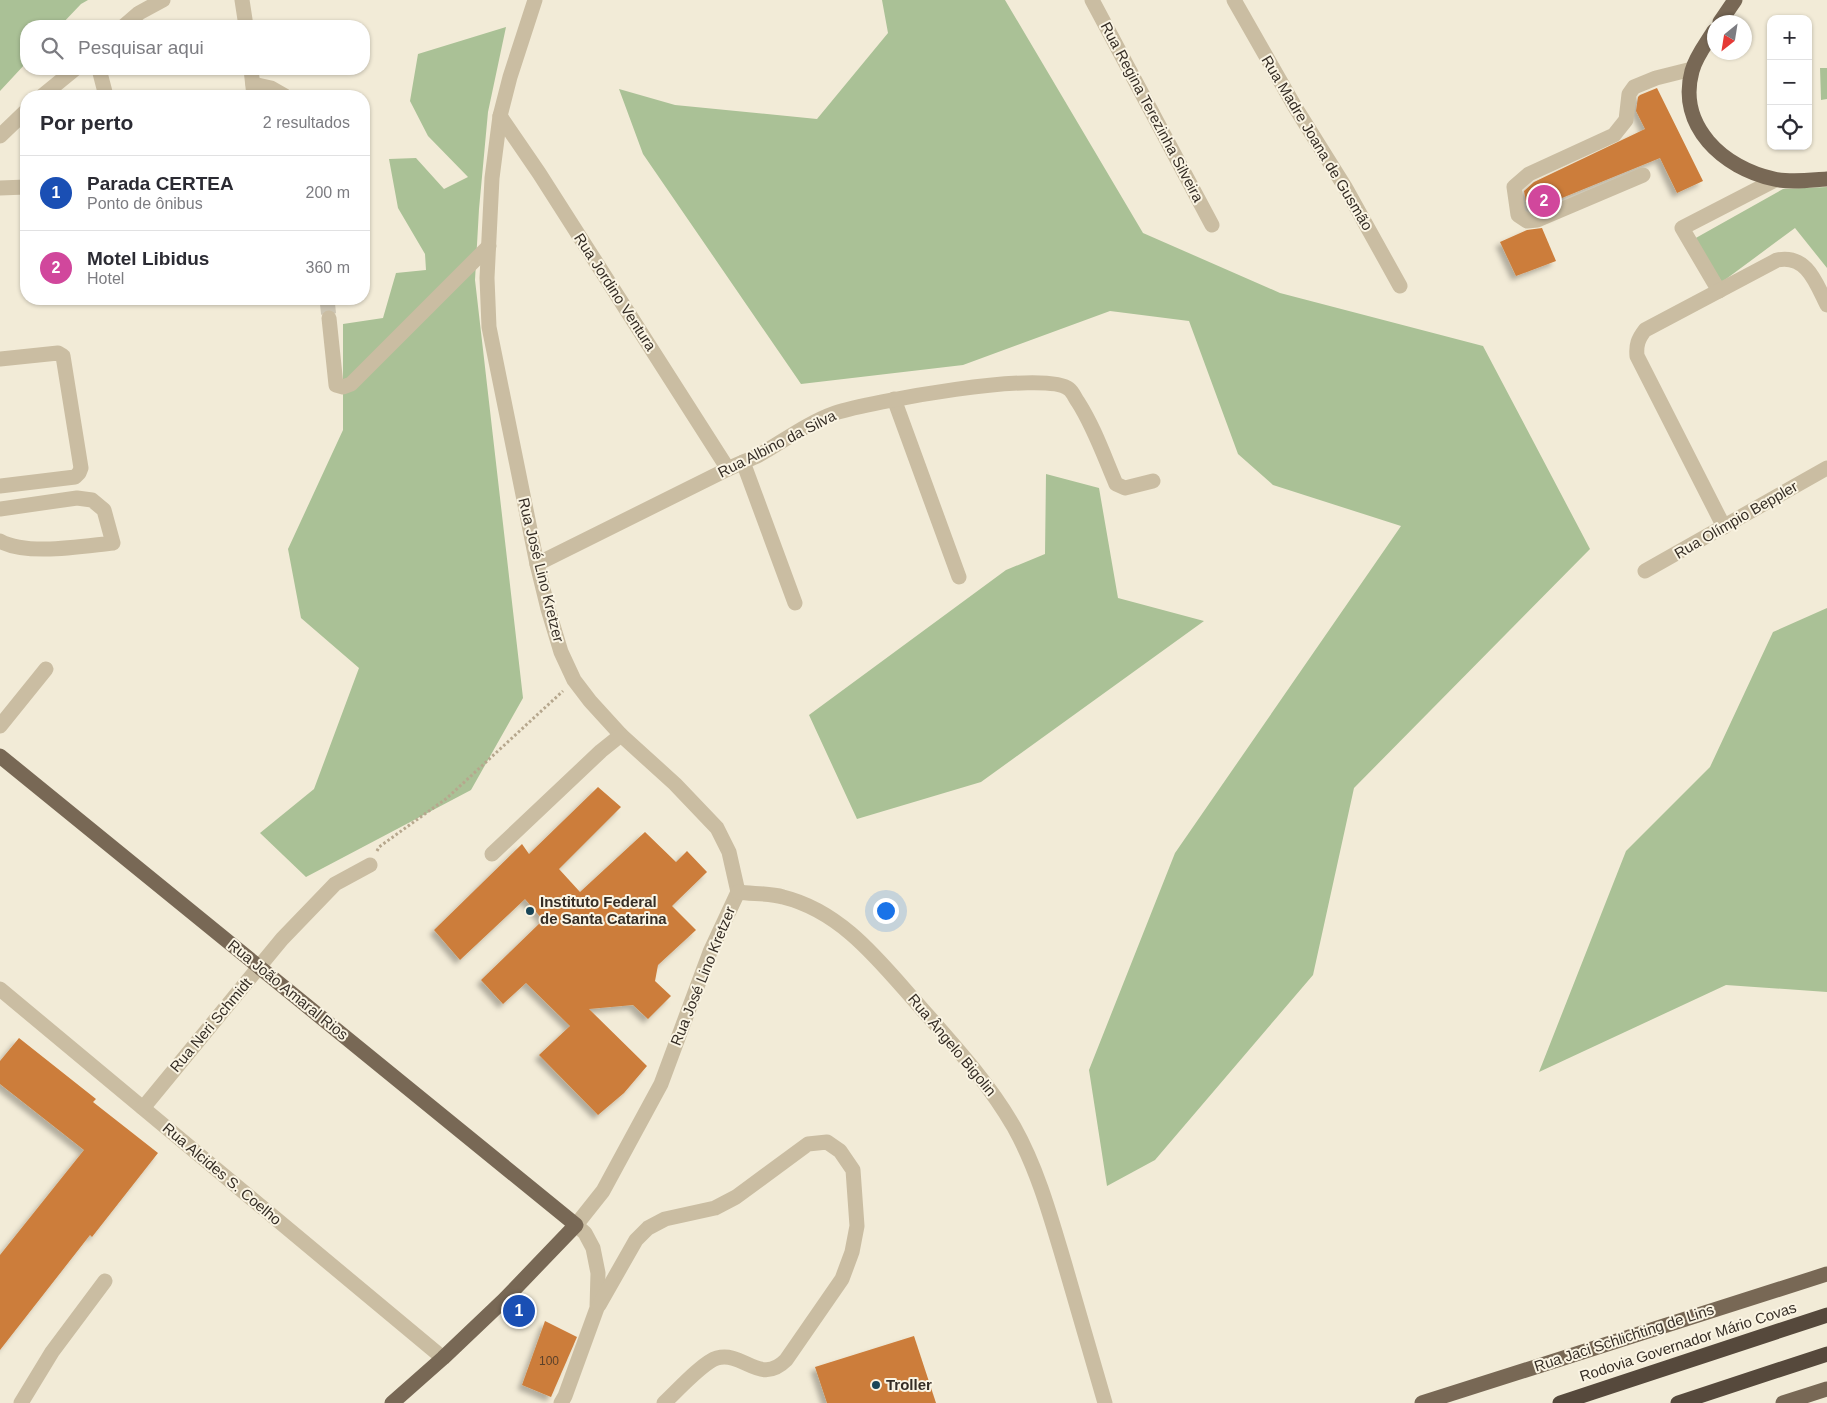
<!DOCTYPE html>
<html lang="pt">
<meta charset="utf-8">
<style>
:root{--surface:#fff;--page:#f7f7f7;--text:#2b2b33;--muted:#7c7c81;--line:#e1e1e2;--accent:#194658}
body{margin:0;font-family:Helvetica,sans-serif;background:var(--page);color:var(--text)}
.controls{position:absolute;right:15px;top:15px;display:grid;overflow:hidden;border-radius:10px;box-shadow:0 1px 4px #0004}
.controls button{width:45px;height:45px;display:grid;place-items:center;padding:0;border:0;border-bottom:1px solid var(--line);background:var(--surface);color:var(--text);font:25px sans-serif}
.compass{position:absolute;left:1707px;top:15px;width:45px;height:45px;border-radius:50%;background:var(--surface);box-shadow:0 1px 4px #0004;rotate:210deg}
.you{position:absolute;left:885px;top:910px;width:18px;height:18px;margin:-12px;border:4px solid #fff;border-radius:50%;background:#1a73e8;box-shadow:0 0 0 8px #1a73e833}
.badge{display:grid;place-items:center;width:32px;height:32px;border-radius:50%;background:var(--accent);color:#fff;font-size:16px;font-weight:700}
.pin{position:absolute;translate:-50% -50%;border:2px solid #fff;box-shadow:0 1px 5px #0006}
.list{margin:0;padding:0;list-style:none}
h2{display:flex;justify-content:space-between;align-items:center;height:65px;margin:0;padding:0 20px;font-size:21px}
h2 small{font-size:16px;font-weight:400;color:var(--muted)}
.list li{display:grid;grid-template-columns:32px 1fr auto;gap:15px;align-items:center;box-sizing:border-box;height:75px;padding:0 20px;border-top:1px solid var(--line)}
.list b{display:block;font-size:19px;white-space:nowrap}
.list p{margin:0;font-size:16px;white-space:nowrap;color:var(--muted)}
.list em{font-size:16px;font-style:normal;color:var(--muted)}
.icon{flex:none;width:28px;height:28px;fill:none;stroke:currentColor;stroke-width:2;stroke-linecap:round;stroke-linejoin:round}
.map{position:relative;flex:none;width:1827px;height:1403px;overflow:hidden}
.search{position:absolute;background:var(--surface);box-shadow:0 1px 4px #0004;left:20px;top:20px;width:350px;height:55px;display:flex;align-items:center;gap:12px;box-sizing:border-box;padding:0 18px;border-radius:20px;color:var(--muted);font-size:19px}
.panel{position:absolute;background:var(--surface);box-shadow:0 1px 4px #0004;left:20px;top:90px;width:350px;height:215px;border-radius:20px}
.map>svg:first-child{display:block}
.green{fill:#aac196}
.building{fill:#cc7d3a;filter:url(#shadow)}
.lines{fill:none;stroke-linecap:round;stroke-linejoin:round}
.minor-tunnel{stroke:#ccc5b3;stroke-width:15;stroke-dasharray:15 8;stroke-linecap:butt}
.path{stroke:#b6a78d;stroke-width:3;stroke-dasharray:2.5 2.5;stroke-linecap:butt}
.minor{stroke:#cabda2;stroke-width:15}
.major{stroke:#786855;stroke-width:15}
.highway{stroke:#56493c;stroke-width:15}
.poi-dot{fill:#194658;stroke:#faf4e3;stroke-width:2}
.labels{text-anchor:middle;stroke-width:4;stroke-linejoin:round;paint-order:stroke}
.number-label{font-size:12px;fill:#5b412a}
.street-label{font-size:15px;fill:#352d25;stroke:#faf4e3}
.poi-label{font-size:15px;font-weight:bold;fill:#352d25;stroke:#faf4e3;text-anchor:start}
</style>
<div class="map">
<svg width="1827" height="1403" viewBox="0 0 1827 1403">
<defs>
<filter id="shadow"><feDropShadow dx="-4.5" dy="4.5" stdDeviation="2.5" flood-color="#0004"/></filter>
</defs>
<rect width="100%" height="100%" fill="#f2ebd7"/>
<g class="green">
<polygon points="0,0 88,0 81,4 60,26 26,26 26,63 0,91"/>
<polygon points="882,0 1005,0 1143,233 1280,293 1483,346 1590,549 1354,788 1313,975 1155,1160 1107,1186 1089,1070 1175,853 1401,526 1273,485 1238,454 1189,321 1110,311 963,365 801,384 643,154 619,89 675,105 817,119 888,33"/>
<polygon points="506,27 488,112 479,209 475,280 523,698 471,790 306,877 260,833 314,789 359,668 301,618 288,549 343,430 343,324 383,318 396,273 426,270 425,254 398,208 389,159 416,158 444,189 468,177 428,136 410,101 418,54"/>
<polygon points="1820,68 1827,68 1827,99 1821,100"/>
<polygon points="1827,187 1827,268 1795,228 1722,282 1694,239 1783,189"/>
<polygon points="1046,474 1099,488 1118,598 1204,621 981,782 857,819 809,715 1006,570 1045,554"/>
<polygon points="1827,608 1827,992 1726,985 1539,1072 1626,851 1710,767 1773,632"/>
</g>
<g class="building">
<polygon points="1657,88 1703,181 1677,193 1660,158 1530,211 1526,202 1524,191 1534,182 1645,129 1636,111 1638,97 1640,95"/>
<polygon points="1542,228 1556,261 1516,276 1500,242 1527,230"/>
<polygon points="598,787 621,807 559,869 580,892 645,832 676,862 687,851 707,872 672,906 696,930 658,965 655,981 671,996 648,1019 633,1005 589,1009 647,1066 624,1093 598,1115 539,1055 570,1026 526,983 503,1004 481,980 543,920 525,899 460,960 434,930 522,844 529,854"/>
<polygon points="19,1038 96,1099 93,1102 158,1153 92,1237 90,1235 0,1350 0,1255 84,1150 0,1084 0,1061"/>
<polygon points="545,1321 577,1337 551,1397 522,1385"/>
<polygon points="914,1336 936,1403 827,1403 815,1367"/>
</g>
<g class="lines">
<polyline class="minor-tunnel" points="327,299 329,318"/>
<polyline class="path" points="377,851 379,847 447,798 563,691"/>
<g class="minor">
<polyline points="242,0 246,26"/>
<polyline points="535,0 510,77 500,116 492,178 487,278 489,327 537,564 548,609 561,652 574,680 590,701 621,735 675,784 717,828 729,852 738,892 710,952 661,1084 603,1191 576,1225 585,1233 593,1248 598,1273 597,1308 565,1396 561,1403"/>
<polyline points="1092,0 1212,225"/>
<polyline points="1234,0 1295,107 1345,187 1400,286"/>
<polyline points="124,26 139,13 163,0"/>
<polyline points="99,69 106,96"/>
<polyline points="251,69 254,96"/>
<polyline points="253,84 271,88 285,96"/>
<polyline points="42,96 75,69"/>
<polyline points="500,116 539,173 728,469"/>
<polyline points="0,136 26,111"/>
<polyline points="1643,175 1537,220 1527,221 1518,215 1514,187 1529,174 1614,135 1626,120 1629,94 1634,87 1656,78 1692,69"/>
<polyline points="0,188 26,187"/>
<polyline points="1719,291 1682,228 1775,180"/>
<polyline points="329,318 336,385 343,387 351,384 489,246"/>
<polyline points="0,359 58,353 63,356 81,468 79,473 75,477 0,486"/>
<polyline points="894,399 959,577"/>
<polyline points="743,462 795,603"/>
<path d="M 0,509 L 77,498 L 92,500 L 104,510 L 113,543 C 83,546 27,556 0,541"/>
<path d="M 1724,527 L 1637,356 C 1636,345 1638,339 1645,330 L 1777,260 C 1807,254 1816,283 1827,305"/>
<path d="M 537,564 L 728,469 C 738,464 749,460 759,455 C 784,441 807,423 835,413 C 868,402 1046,369 1069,389 C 1073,392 1075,398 1078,402 C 1094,427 1104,456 1116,484 L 1125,488 L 1153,481"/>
<polyline points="1645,571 1827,468"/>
<polyline points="0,726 46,669"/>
<polyline points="492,854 601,751 621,735"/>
<path d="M 738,892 C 752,894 769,893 783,897 C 840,911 877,958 914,1000 C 950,1041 987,1080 1014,1127 C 1038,1170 1051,1218 1065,1265 C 1078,1311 1092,1357 1105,1403"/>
<polyline points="0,989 443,1358"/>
<polyline points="143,1108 282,939 335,884 370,865"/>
<path d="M 599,1305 L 636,1240 L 648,1228 L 665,1219 L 715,1208 L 736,1197 L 808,1144 L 827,1142 L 840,1151 L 853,1170 L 857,1226 L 852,1252 L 842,1279 L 786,1360 C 760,1386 744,1351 717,1358 C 703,1362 676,1392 664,1403"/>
<polyline points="21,1403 52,1352 105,1281"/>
</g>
<g class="major">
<polyline points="1720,22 1735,0"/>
<path d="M 1714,31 C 1706,44 1696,56 1692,71 C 1677,126 1723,168 1774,179 C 1791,183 1810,180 1827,179"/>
<polyline points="0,756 576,1225 504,1300 443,1358 392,1403"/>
<polyline points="1422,1403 1827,1274"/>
<polyline points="1783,1403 1827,1389"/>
</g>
<g class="highway">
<polyline points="1560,1403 1827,1315"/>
<polyline points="1678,1403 1827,1354"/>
</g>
</g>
<g class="poi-dot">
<circle cx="530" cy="911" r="5"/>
<circle cx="876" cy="1385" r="5"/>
</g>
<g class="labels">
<g class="number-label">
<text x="549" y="1365">100</text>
</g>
<g class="street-label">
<text transform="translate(1152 112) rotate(62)" y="5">Rua Regina Terezinha Silveira</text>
<text transform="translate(1317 143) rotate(59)" y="5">Rua Madre Joana de Gusmão</text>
<text transform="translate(615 292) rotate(57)" y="5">Rua Jordino Ventura</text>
<text transform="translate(777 444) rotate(-27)" y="5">Rua Albino da Silva</text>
<text transform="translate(1736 520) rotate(-30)" y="5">Rua Olímpio Beppler</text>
<text transform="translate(541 570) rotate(76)" y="5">Rua José Lino Kretzer</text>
<text transform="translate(703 976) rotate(-68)" y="5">Rua José Lino Kretzer</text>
<text transform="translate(288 990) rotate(39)" y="5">Rua João Amaral Rios</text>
<text transform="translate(211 1025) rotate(-50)" y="5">Rua Neri Schmidt</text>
<text transform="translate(952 1045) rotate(50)" y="5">Rua Ângelo Bigolin</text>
<text transform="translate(222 1174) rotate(40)" y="5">Rua Alcides S. Coelho</text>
<text transform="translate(1624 1338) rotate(-18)" y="5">Rua Jaci Schlichting de Lins</text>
<text transform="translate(1688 1342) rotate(-18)" y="5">Rodovia Governador Mário Covas</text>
</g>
<g class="poi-label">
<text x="540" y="907">Instituto Federal<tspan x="540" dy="17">de Santa Catarina</tspan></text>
<text x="886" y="1390">Troller</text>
</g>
</g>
</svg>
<div class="controls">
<button>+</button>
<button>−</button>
<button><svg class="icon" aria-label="locate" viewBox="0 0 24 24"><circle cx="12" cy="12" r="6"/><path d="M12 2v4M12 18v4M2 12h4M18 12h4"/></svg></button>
</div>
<svg class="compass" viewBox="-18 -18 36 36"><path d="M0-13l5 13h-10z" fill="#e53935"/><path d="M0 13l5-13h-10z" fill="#7c7c81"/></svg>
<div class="you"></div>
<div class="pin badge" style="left:519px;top:1311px;background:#1a4fb4">1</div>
<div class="pin badge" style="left:1544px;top:201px;background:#d1479c">2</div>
<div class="search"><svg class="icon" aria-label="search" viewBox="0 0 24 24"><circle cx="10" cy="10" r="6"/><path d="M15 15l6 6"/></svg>Pesquisar aqui</div>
<section class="panel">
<h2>Por perto<small>2 resultados</small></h2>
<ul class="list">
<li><span class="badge" style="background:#1a4fb4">1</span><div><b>Parada CERTEA</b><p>Ponto de ônibus</p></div><em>200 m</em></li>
<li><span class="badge" style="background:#d1479c">2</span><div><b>Motel Libidus</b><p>Hotel</p></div><em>360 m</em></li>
</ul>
</section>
</div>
